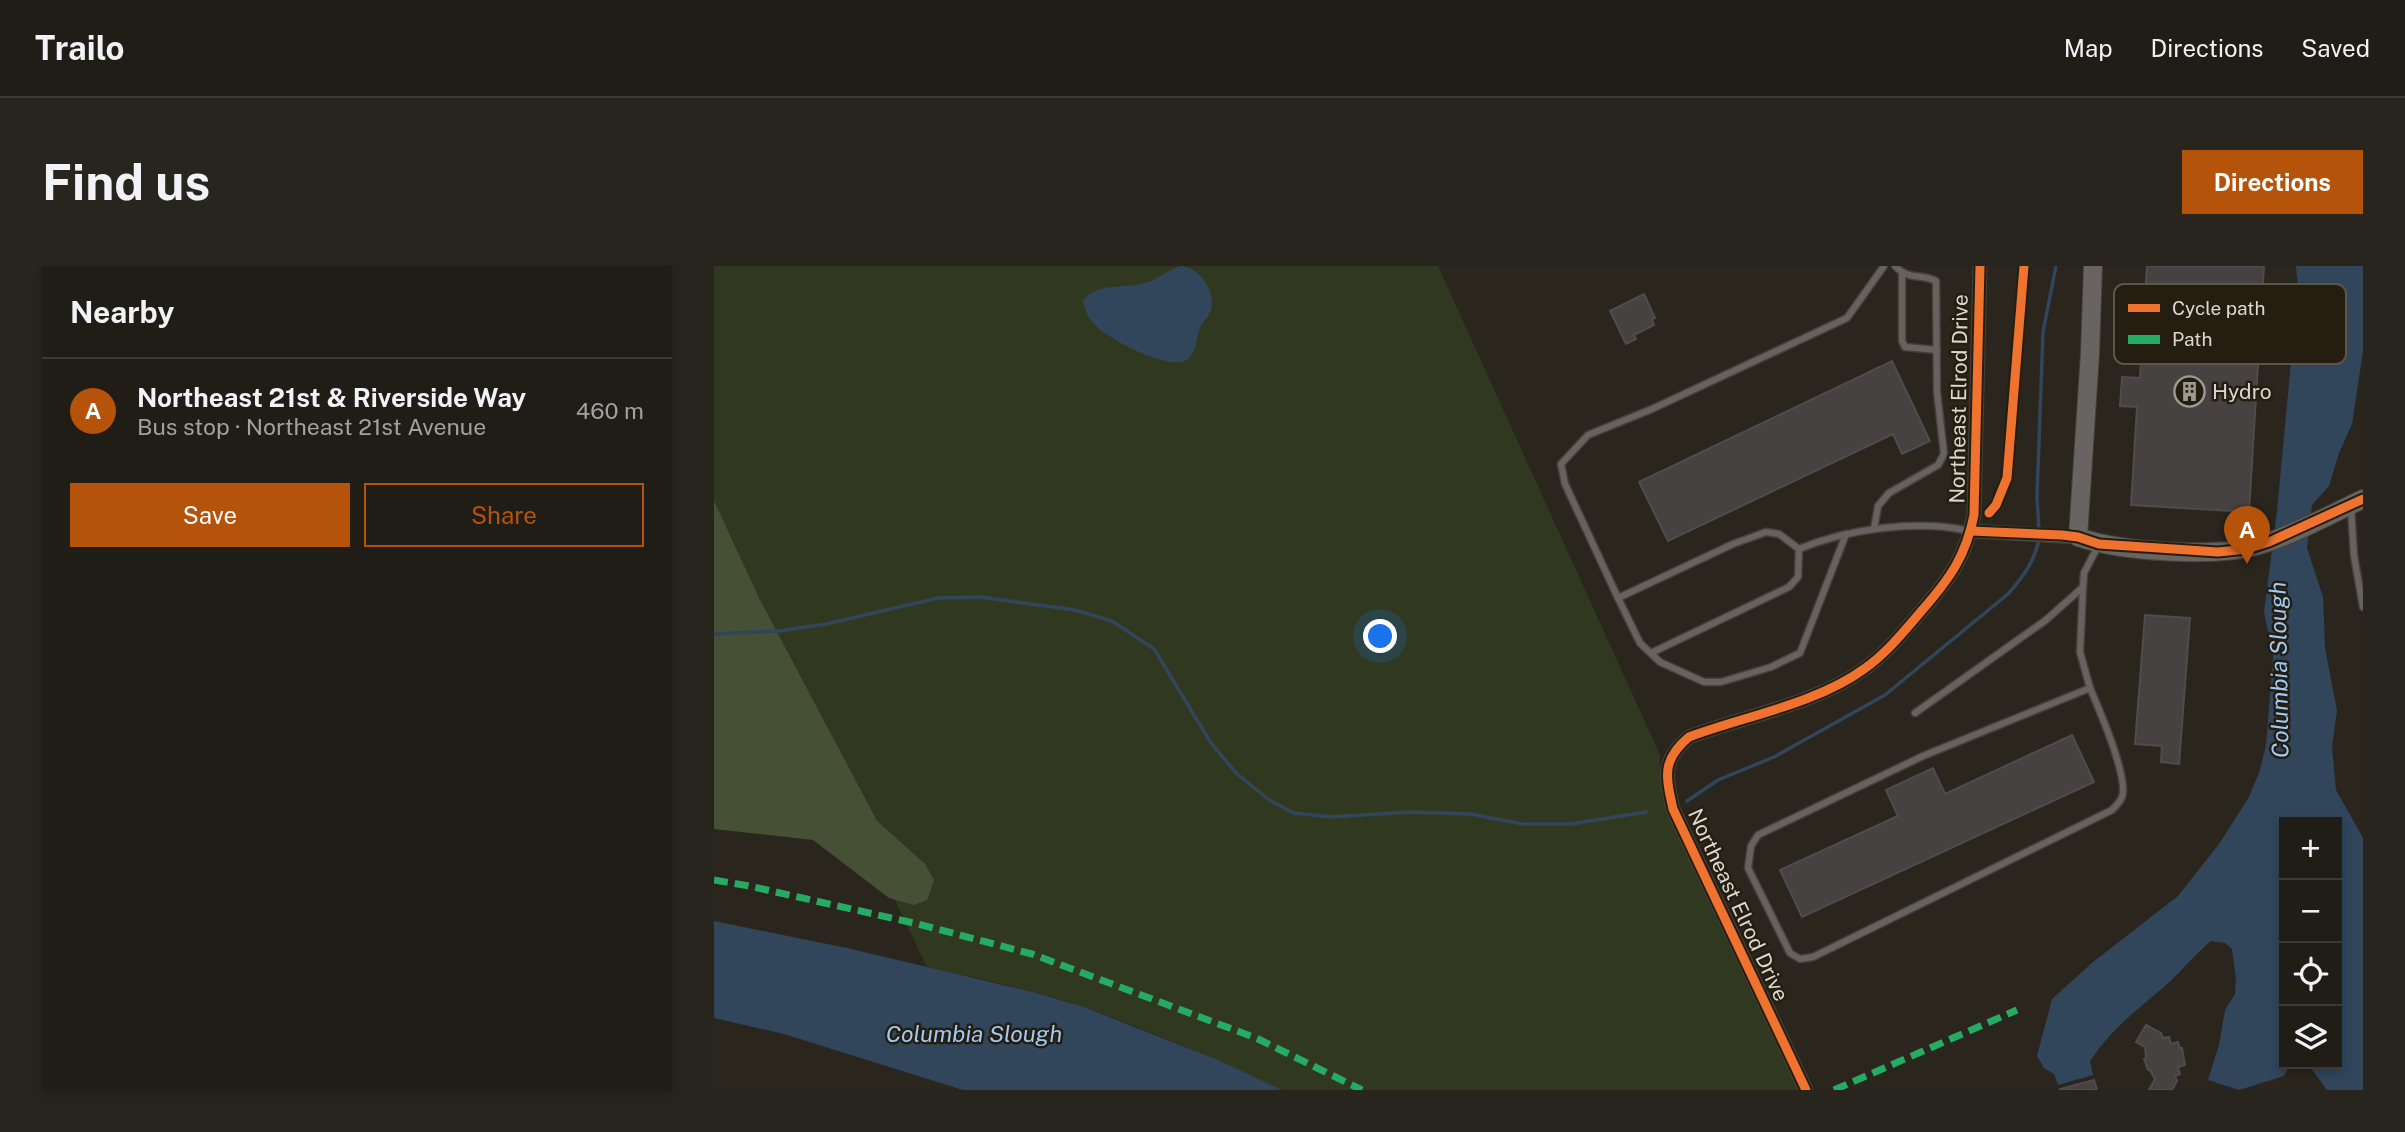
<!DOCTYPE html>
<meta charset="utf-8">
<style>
:root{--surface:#201c16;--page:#28251f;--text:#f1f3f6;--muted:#a2a1a1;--line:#3d3a35;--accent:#b45309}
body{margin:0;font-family:"Public Sans",sans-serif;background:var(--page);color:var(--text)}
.controls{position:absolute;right:21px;bottom:21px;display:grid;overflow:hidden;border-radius:0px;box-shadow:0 4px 10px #0003}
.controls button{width:63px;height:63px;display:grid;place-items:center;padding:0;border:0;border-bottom:2px solid var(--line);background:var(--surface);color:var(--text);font:35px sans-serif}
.you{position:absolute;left:667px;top:371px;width:24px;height:24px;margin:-18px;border:5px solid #fff;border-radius:50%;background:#1a73e8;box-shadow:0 0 0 10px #1a73e833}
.badge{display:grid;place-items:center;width:46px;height:46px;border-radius:50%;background:var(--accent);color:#fff;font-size:23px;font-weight:700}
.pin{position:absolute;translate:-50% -58px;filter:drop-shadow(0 2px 4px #0008)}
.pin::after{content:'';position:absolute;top:37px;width:24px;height:21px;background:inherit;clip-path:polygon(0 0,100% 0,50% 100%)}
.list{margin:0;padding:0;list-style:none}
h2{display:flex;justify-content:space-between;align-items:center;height:91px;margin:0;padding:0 28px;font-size:30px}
h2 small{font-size:23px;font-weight:400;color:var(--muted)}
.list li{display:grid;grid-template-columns:46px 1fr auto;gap:21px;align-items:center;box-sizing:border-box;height:105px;padding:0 28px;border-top:2px solid var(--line)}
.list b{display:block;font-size:26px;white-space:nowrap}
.list p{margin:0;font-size:23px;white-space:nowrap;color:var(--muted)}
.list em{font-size:23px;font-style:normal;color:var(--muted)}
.actions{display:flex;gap:14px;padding:21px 28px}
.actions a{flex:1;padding:16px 0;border:2px solid var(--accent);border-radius:0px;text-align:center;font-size:24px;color:var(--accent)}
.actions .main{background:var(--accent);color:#fff}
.icon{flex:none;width:38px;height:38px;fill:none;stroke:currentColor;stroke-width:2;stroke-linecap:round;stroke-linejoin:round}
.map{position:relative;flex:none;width:1649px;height:824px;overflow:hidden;border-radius:0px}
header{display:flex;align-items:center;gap:42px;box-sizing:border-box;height:98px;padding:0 35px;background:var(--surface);border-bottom:2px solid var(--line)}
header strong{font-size:33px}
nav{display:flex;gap:38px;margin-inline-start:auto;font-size:24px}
.intro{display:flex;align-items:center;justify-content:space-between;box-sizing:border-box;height:168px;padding:0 42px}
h1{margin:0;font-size:49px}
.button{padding:18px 32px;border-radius:0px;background:var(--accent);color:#fff;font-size:24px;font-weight:700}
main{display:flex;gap:42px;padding:0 42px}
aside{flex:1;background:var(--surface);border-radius:0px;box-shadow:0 4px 10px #0003}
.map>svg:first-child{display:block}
.green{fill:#303920}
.forest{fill:#465034}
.water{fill:#31465b}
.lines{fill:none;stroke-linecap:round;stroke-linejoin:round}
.stream{stroke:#31465b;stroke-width:3.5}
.building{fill:#454241;stroke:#4e4c4c;stroke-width:2}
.lane-casing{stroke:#46423b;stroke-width:9}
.street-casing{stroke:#46423b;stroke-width:15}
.secondary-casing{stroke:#46423b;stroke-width:20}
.lane{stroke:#666260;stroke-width:6}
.street{stroke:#666260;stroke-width:12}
.secondary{stroke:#686462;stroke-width:18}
.quiet{stroke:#26ab63;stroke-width:7;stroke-dasharray:14 7;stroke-linecap:butt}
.cycleway-casing{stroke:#251e10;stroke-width:13}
.cycleway{stroke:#ef722f;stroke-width:9}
.labels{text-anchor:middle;stroke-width:5;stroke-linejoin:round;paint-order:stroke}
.poi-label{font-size:21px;fill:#ddd8cf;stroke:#251e10;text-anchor:start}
.street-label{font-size:21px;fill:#ddd8cf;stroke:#251e10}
.water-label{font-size:23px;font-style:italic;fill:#9fcaf8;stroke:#251e10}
.key{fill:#251e10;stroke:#5c5649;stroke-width:2}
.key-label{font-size:19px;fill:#ddd8cf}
</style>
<header>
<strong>Trailo</strong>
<nav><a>Map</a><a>Directions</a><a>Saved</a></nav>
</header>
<div class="intro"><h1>Find us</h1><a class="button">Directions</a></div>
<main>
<aside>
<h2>Nearby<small></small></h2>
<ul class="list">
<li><span class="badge">A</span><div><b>Northeast 21st &amp; Riverside Way</b><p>Bus stop · Northeast 21st Avenue</p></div><em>460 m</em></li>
</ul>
<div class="actions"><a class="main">Save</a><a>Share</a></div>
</aside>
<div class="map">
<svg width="1649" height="824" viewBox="0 0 1649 824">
<rect width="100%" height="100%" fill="#2a261e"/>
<path class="green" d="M 0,0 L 724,0 L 946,489 C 944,538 970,582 990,625 C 1020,692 1053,758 1085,824 L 568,824 C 504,794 437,765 370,741 C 319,724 266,713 213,701 L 0,258 Z"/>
<polygon class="forest" points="0,235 46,334 163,555 211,598 220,614 213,634 200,639 175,632 99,574 0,563"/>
<g class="water">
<path d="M 467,0 C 486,2 502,24 497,44 C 495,51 488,56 486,62 C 482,72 483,85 474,93 C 458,107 394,73 381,59 C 374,52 371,45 369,35 C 381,16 412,23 431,17 C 444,13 454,4 467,0 Z"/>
<path d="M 1582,0 L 1649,0 L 1649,85 L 1638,158 L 1625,187 L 1615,220 L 1598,239 L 1593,282 L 1609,331 L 1611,382 L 1623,445 L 1618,481 L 1622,524 L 1649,572 L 1649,824 L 1613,824 L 1594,798 L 1623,798 L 1623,556 L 1570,556 L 1570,798 L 1576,798 L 1570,810 L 1525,824 L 1494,814 L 1505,779 L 1511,744 L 1521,728 L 1522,713 L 1518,683 L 1511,677 L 1497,675 C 1480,689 1466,707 1450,721 C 1422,744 1396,765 1376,795 L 1379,809 L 1344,819 L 1340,808 L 1330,802 L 1323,790 L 1338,733 L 1379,696 L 1464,630 L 1505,578 L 1535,531 L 1546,504 L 1552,479 L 1559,391 L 1550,346 L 1563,245 L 1584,21 Z"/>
<polygon points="0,655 133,682 319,726 370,741 504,794 568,824 249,824 70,768 0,752"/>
</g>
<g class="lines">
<g class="stream">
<polyline points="1325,265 1323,230 1329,66 1342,0"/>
<polyline points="0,368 65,365 112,358 224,332 266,331 361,344 398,355 440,383 497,477 522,507 555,534 580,547 617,551 696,546 757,548 808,558 857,558 932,546"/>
<path d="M 973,535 L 1004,514 L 1060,491 L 1171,429 L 1294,328 C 1308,312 1322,294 1325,272"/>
</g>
</g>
<g class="building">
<polygon points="1433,0 1550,0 1535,246 1417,239 1423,141 1406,140 1408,111 1426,112"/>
<polygon points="930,28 941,52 938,53 940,59 920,69 922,73 912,78 896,45"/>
<polygon points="1178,95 1216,175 1188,188 1179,168 954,275 925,216"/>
<polygon points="1431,349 1476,352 1465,498 1447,496 1448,480 1421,478"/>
<polygon points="1358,469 1380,516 1088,651 1066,604 1184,550 1172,524 1219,502 1231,528"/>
<polygon points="1432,759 1447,767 1449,772 1455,771 1457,778 1464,776 1466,782 1468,782 1471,799 1464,801 1466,808 1461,810 1463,815 1458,824 1435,824 1441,813 1436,804 1434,804 1430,793 1432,792 1431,781 1422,776"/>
<polygon points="1380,814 1383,824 1346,824 1346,823"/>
</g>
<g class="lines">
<defs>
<g id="lane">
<path d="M 1170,0 L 1133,52 L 938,143 L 874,169 L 847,198 L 851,218 L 904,332 L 1019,278 L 1052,266 L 1065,268 L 1085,283 C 1133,263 1204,253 1255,265"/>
<polyline points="1188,8 1188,75 1191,81 1223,84"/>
<polyline points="1637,242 1640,290 1649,341"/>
<path d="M 1160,263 L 1164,240 L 1175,227 L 1224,199 L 1230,188 L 1223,126 L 1222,15 C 1206,7 1195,15 1181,0"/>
<polyline points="904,332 926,377 946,396 990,416 1007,416 1057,401 1086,387 1132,268"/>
<polyline points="937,387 1075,321 1084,311 1085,283"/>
<path d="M 1376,422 C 1385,443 1415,512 1408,531 C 1406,536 1401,541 1398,544 L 1099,691 L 1086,693 L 1076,687 L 1034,602 L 1037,580 L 1044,569 L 1209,490 L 1376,422 L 1366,386 L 1369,321 L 1370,307 L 1384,280"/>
<polyline points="1201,447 1332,354 1369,321"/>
</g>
<g id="street">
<polyline points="1257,265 1364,271"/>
<path d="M 1092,824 L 959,543 C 952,511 947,494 975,471 C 1031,450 1102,438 1150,403 C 1173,387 1192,363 1210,342 C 1237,311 1252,289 1260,249 L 1266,0"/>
</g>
<path id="secondary" d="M 1379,0 L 1376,87 L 1364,271 C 1407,286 1503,292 1546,279 C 1581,268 1615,249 1649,233"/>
</defs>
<use href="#lane" class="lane-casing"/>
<use href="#street" class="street-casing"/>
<use href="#secondary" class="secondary-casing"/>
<use href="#lane" class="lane"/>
<use href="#street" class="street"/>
<use href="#secondary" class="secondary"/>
<g class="quiet">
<polyline points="0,614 35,620 204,658 318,688 542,772 648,824"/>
<polyline points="1120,824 1303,744"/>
</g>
<defs>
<g id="cycleway">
<polyline points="1275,247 1282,239 1293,212 1310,0"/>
<polyline points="1257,265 1348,269 1364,271 1385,278 1504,286 1533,283 1555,276 1649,233"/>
<path d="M 1092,824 L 959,543 C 952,511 947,494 975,471 C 1031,450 1102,438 1150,403 C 1173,387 1192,363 1210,342 C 1237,311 1252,289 1260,249 L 1266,0"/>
</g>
</defs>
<use href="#cycleway" class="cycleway-casing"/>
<use href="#cycleway" class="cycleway"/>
</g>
<defs>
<symbol id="building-ring" viewBox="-11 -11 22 22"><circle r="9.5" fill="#251e10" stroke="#9e9a91" stroke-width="1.5"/><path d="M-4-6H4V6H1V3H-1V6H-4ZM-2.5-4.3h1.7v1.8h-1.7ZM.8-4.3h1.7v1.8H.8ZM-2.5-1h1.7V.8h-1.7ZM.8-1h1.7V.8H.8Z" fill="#9e9a91"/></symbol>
</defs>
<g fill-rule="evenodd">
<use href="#building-ring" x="1458" y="108" width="35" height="35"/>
</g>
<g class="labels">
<g class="poi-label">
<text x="1498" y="133">Hydro</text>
</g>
<g class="street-label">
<text transform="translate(1245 133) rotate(-89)" y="7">Northeast Elrod Drive</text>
<text transform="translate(1024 639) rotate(65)" y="7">Northeast Elrod Drive</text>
</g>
<g class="water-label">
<text transform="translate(1565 404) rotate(-91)" y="8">Columbia Slough</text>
<text x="260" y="776">Columbia Slough</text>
</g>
</g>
<rect x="1400" y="18" width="232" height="80" rx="10" class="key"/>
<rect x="1414" y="38" width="32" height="8" fill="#ef722f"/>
<rect x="1414" y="69" width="32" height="9" fill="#26ab63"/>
<g class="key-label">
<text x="1458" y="49">Cycle path</text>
<text x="1458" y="80">Path</text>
</g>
</svg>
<div class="controls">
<button>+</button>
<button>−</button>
<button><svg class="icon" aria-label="locate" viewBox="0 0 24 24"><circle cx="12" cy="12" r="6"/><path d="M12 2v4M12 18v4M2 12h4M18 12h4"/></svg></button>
<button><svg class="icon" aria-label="layers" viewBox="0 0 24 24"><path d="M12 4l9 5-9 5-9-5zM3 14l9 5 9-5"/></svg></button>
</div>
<div class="you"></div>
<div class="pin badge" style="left:1533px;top:298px">A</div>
</div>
</main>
